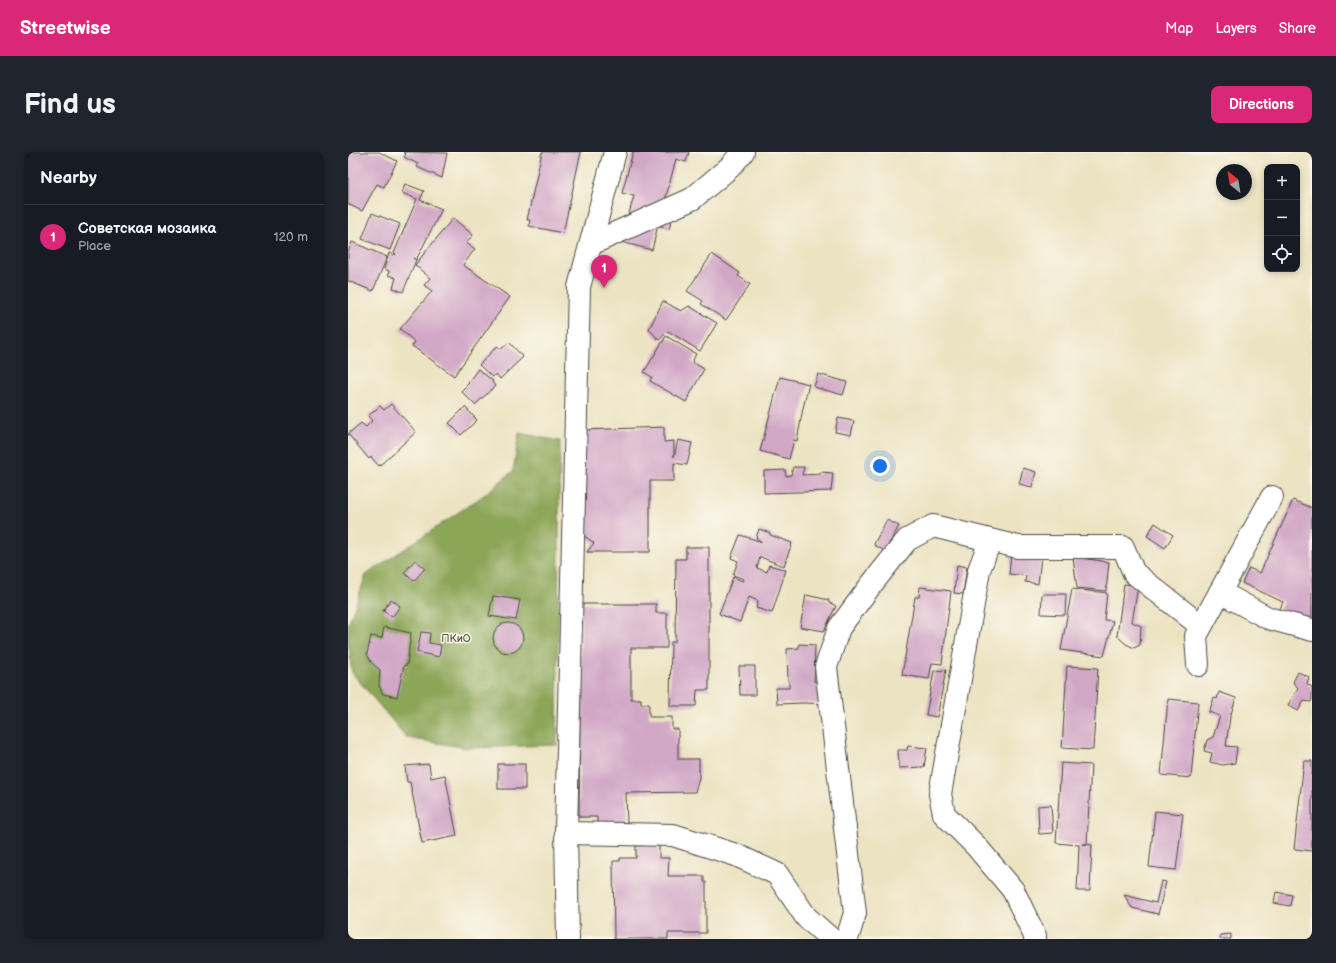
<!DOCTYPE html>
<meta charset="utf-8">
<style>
:root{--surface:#171b24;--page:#20242c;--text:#f1f3f6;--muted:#9ea1a6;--line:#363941;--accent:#db2777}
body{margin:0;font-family:"Balsamiq Sans",sans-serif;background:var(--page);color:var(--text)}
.controls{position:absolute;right:12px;top:12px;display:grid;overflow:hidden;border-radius:8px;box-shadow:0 2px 6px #0003}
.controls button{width:36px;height:36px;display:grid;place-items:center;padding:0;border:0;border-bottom:1px solid var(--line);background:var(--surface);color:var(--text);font:20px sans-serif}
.compass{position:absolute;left:868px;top:12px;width:36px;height:36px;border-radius:50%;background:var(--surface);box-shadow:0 2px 6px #0003;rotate:330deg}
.you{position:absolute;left:532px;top:314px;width:14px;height:14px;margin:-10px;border:3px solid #fff;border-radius:50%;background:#1a73e8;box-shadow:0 0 0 6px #1a73e833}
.badge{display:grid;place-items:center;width:26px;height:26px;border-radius:50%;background:var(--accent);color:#fff;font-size:13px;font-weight:700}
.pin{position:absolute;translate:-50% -33px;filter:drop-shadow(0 1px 2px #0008)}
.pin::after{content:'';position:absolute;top:21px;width:14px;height:12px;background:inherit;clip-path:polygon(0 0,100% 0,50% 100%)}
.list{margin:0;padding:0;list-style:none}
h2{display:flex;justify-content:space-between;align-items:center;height:52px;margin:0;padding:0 16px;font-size:17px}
h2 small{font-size:13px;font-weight:400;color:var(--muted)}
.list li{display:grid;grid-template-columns:26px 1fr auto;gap:12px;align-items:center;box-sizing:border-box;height:64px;padding:0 16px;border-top:1px solid var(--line)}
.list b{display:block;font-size:15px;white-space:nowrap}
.list p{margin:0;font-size:13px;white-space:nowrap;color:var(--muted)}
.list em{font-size:13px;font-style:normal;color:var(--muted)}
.icon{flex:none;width:22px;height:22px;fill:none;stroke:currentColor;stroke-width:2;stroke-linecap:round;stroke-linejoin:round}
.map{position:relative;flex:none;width:964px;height:787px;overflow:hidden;border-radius:8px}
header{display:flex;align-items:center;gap:24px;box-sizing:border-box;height:56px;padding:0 20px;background:var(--accent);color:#fff}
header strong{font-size:19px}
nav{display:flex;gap:22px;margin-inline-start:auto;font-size:14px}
.intro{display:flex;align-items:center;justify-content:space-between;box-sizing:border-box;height:96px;padding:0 24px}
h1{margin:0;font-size:28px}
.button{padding:10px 18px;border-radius:8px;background:var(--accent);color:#fff;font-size:14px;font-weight:700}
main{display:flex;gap:24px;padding:0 24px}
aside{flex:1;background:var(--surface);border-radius:8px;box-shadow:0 2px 6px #0003}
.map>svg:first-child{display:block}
.forest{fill:#8ca658;stroke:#5c6842}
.building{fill:#d1a7c6}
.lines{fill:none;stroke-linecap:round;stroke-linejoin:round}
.minor-casing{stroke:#484742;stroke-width:24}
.minor{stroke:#fff;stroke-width:22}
.labels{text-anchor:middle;stroke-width:3;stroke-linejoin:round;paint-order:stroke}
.park-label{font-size:11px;fill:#53583c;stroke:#fbf7ec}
</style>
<header>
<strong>Streetwise</strong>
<nav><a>Map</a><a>Layers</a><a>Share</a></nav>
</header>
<div class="intro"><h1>Find us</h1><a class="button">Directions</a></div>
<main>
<aside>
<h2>Nearby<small></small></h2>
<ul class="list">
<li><span class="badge">1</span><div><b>Советская мозаика</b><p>Place</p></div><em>120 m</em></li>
</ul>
</aside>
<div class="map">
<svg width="964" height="787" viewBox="0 0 964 787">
<rect width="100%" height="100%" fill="#fbf7ec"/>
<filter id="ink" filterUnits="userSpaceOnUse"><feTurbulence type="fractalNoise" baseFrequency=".025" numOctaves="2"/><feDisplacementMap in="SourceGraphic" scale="8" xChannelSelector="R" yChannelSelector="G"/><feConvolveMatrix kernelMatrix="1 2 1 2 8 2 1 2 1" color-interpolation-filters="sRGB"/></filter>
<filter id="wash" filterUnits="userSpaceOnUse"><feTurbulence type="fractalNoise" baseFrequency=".012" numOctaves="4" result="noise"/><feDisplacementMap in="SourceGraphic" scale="16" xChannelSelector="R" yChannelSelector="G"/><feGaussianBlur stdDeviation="0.9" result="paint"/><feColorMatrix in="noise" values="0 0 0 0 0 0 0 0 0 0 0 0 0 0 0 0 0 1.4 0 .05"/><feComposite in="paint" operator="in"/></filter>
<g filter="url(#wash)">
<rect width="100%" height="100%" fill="#ece3c2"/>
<polygon class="forest" points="171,281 212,289 209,593 119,596 59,586 4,521 0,487 0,473 18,423 136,343 165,319"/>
<g id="blocks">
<g class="building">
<polygon points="0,0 31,0 49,9 36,35 29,32 14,59 0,52"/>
<polygon points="55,0 99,1 94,26 69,15 70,12 56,5 58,2"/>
<polygon points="194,0 233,0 215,81 181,74 182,68 179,68"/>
<polygon points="285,0 341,0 338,10 328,7 316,52 327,55 321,77 310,73 304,98 273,90 286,44 274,41"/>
<polygon points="57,32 76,39 72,48 94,57 68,108 65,106 68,108 55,140 45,136 48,126 40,123 41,119 36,117 41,101 47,103 48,102 46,101 69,47 54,41"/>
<polygon points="24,61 52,72 42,98 14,87"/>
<polygon points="105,66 125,83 118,91 127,97 115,113 162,145 106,224 64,194 67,190 52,177 84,139 76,133 82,126 67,113"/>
<polygon points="4,90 39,105 25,139 0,129 0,100"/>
<polygon points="364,102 392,121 390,124 402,132 378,168 353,152 355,149 339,139"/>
<polygon points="315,149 333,159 341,154 369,171 352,199 320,179 311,188 301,177"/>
<polygon points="318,184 348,202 344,210 356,217 338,250 302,229 304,225 296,220"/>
<polygon points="161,190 175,205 152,227 148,222 144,225 131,213 149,194 153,197"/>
<polygon points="130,217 145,229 144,230 147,234 127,253 113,239 121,231 120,230"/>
<polygon points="470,222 499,230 495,243 466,235"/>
<polygon points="432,225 461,232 455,256 449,289 446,288 441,307 412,299"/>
<polygon points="43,252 68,280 31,314 23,305 21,307 0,282 13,271 18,275 24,269 20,264 32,254 36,258"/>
<polygon points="117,255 129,268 113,283 101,271"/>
<polygon points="490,266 506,269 503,283 487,280"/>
<polygon points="316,275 316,290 326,289 326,305 330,288 344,291 339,313 326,311 326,329 302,329 302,400 239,400 246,391 235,383 234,278"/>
<polygon points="445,315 456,315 454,323 472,322 473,320 485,321 483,339 416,341 416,319 437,318 438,324 443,323"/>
<polygon points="675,316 688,320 684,335 671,332"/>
<polygon points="945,348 964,356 964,474 931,459 935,450 894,431 901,416 912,421"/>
<polygon points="539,368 551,374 537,399 526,393 527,390"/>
<polygon points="807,371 825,383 817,396 799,384"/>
<polygon points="411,377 422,381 422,383 444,391 436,414 412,405 409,416 419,420 421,413 438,418 424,461 408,456 410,449 401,445 392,470 371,462 385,425 395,429 396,427 385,423 390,409 383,406 392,383 414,390 408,386"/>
<polygon points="338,395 361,395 361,538 349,538 348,554 322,554 323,490 327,490 328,407 338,407"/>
<polygon points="663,402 693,406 690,432 677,430 678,424 661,422"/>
<polygon points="725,405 761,410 758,439 729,436"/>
<polygon points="67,408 77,416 66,429 56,421"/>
<polygon points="609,413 619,415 615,442 606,441"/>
<polygon points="776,432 790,434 784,470 793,474 792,493 786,496 778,492 769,484"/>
<polygon points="572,435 603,439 594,512 584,511 581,527 554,523 567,445 571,445"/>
<polygon points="724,437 759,441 756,468 765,469 756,504 713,498"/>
<polygon points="694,442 718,442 717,463 693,462"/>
<polygon points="458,443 481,448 480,450 488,454 476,479 452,475"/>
<polygon points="145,444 172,448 168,468 141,464"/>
<polygon points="43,447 52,454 44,465 35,459"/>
<polygon points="233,452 308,452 308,461 319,461 319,496 283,496 283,547 293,547 293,552 301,552 301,565 324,565 324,577 330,577 330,607 351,607 351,626 347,640 278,641 279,671 249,671 249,665 231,665"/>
<circle cx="160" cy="486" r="15"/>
<polygon points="36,475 63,481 59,513 56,513 49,545 35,542 31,534 32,518 23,510 19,502 23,484 34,486"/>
<polygon points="73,480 82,481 81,491 93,493 91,505 69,500"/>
<polygon points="451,492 467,493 466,529 480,530 479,552 456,551 429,552 428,536 441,536 441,529 440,529 439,497 451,496"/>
<polygon points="391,514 407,514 407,543 392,543"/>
<polygon points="719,514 750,516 745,598 714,596"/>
<polygon points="598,518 589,565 578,563 586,519"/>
<polygon points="950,520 961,525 959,532 964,535 964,547 963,550 956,549 950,559 940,553 950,536 945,530"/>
<polygon points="871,540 888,546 882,565 878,594 889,595 887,611 875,613 862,610 864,601 856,599 859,588 865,585 872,564 861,560 866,546 869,547"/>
<polygon points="820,547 850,550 843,626 813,623"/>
<polygon points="560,594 579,596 576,615 551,616 550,598 559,598"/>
<polygon points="956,609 964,609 964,699 946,697"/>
<polygon points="713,611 743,613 739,692 734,692 744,693 742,739 729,739 731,693 708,691"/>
<polygon points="81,612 83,626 97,623 109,684 74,691 62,630 59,630 57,614"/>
<rect x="150" y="612" width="27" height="25"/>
<polygon points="703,653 705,681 691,682 690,654"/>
<polygon points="807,659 835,662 828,718 801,715"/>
<polygon points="311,693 311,706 321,706 320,724 356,724 356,730 358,730 358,781 320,781 320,787 266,787 265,709 272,709 272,706 288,706 288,694"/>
<polygon points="813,729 818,730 810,762 784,756 776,743 808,751"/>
<polygon points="928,740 944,743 942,754 926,751"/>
<polygon points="883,782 883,787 872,787 872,783"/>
</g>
</g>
</g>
<g filter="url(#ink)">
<use href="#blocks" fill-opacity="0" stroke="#484742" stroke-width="1"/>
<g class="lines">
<defs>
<g id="minor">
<polyline points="243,92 344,47 382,15 395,0"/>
<polyline points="642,389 631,418 592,642 596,662 628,694 665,738 687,784 687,787"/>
<polyline points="872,440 920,466 964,478"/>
<polyline points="850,513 848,484 924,345"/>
<polyline points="218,681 325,683 388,703 429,722 458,765 483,787"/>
<polyline points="220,787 218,681 231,135 267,0"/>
<polyline points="499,787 507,761 478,515 491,476 523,433 559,388 585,374 670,395 775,395 786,421 853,474"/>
</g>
</defs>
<use href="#minor" class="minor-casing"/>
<use href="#minor" class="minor"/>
</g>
</g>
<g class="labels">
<g class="park-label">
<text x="108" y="490">ПКиО</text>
</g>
</g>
</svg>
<div class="controls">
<button>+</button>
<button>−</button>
<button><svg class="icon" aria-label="locate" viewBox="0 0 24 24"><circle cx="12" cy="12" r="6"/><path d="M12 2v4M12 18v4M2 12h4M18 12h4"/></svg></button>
</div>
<svg class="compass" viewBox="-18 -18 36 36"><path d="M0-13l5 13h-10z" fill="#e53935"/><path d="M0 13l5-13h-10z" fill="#9ea1a6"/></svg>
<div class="you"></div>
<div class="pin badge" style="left:256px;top:136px">1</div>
</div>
</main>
